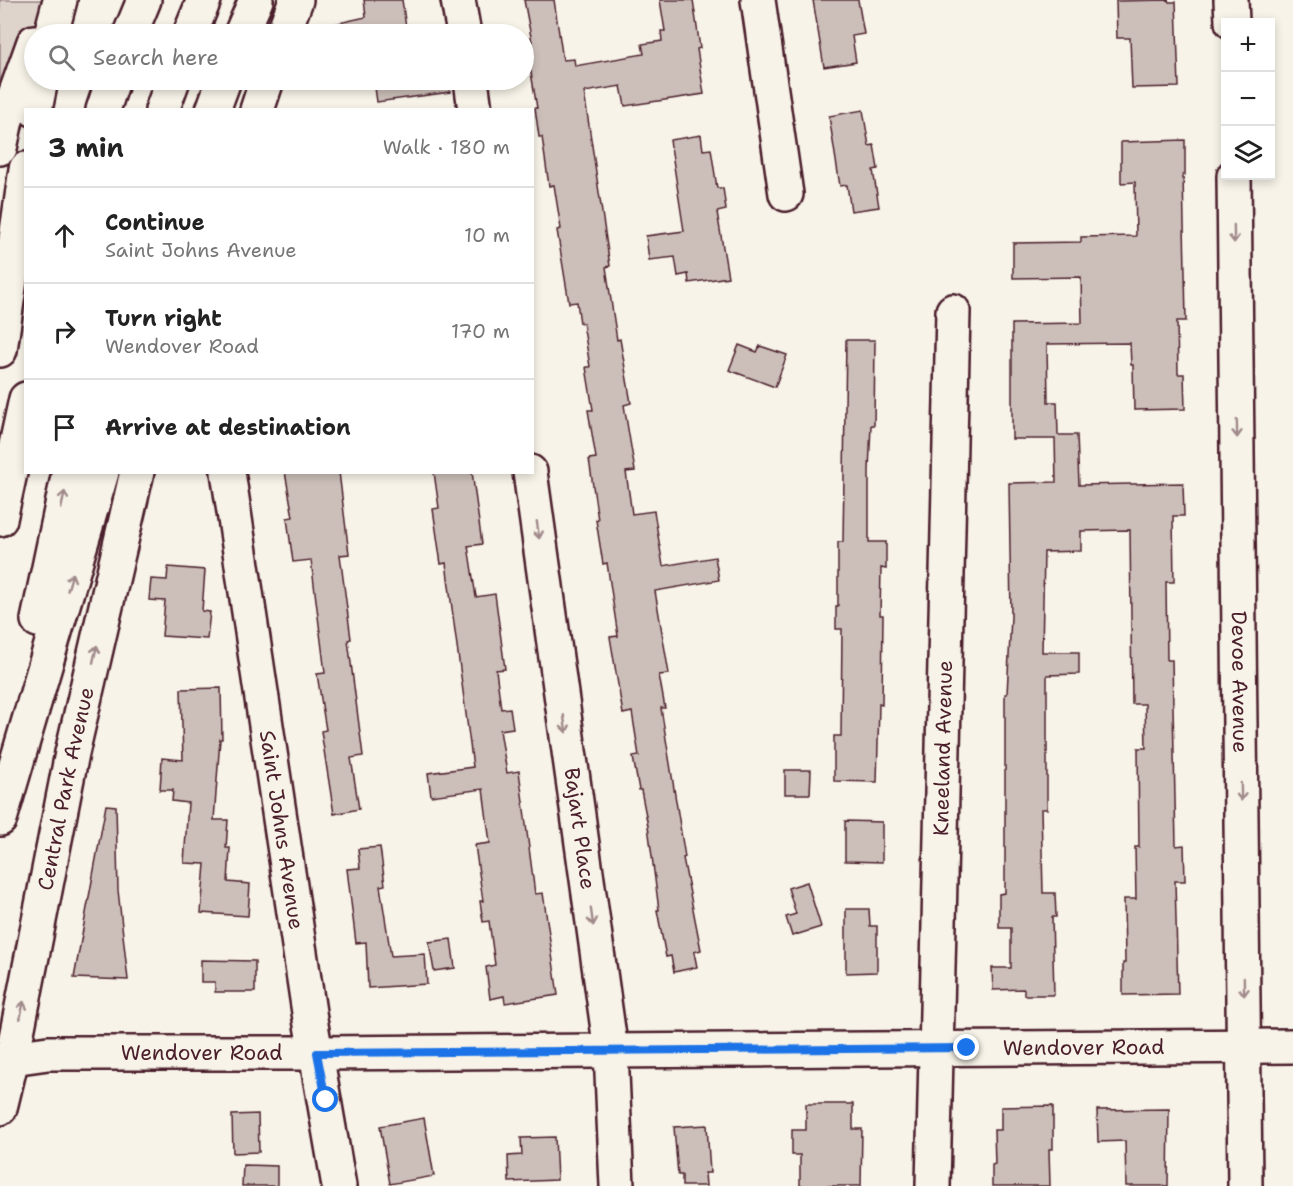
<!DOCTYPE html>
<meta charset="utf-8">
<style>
:root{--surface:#fff;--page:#f6f6f6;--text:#222;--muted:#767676;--line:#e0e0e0}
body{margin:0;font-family:"Shantell Sans",sans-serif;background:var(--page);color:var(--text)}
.controls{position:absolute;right:18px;top:18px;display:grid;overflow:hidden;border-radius:0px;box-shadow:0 3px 9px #0003}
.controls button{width:54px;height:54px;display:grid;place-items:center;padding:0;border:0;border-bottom:2px solid var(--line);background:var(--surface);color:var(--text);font:30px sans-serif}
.stop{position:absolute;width:18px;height:18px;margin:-14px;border:4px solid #1a73e8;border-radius:50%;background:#fff}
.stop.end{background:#1a73e8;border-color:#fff;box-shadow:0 2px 6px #0008}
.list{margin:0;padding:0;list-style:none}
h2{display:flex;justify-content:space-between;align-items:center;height:78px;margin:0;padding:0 24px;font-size:26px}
h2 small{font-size:20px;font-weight:400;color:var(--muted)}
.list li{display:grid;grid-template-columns:39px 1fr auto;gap:18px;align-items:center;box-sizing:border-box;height:96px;padding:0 24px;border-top:2px solid var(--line)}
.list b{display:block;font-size:22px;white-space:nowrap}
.list p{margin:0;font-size:20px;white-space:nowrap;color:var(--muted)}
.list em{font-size:20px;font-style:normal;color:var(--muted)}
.icon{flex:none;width:33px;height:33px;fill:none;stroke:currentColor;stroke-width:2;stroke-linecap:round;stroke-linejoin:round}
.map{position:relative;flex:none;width:1293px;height:1186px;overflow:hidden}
.search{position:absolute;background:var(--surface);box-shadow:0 3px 9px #0003;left:24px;top:24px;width:510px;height:66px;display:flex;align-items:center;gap:15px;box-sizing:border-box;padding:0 21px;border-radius:33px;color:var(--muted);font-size:22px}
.panel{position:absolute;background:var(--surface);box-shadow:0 3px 9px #0003;left:24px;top:108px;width:510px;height:366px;border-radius:0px}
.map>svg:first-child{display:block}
.green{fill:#ded4cc;stroke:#947a7c;stroke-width:1.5}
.building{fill:#ccbfb9;stroke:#4a1f2b;stroke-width:1.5}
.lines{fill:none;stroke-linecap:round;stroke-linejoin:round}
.minor-casing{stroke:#4a1f2b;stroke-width:38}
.major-casing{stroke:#4a1f2b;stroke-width:38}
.highway-casing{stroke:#4a1f2b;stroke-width:38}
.minor{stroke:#f7f3e8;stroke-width:33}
.major{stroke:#f7f3e8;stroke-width:33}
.highway{stroke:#f7f3e8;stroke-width:33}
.oneway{stroke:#a0898a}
.route{stroke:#1a73e8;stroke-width:8}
.labels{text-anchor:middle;stroke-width:4.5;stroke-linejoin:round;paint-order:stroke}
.street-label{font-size:21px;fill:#4a1f2b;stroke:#f7f3e8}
</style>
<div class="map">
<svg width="1293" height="1186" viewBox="0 0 1293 1186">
<rect width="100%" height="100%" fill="#f7f3e8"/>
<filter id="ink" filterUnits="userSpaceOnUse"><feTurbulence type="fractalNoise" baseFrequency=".0167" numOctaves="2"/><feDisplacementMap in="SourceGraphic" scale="12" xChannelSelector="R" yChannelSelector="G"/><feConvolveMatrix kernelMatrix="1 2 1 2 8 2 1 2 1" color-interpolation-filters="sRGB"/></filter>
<g filter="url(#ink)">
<polygon class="green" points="0,0 45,0 11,80 0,126"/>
<g class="building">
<polygon points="364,0 402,0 407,34 326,34 325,26 366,17"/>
<polygon points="524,0 554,0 563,60 574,59 575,66 644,54 642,44 662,41 661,31 665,31 660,0 693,0 700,48 697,49 704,94 625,106 621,86 584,92 610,266 606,267 617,340 620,339 631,403 624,405 635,471 626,472 632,514 654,511 663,566 715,557 719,580 655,591 669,674 659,675 665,708 661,708 685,857 683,858 701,950 694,952 697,967 674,972 671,956 666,957 657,910 659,910 648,826 641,790 639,790 633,757 639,756 632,712 623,714 610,637 618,636 607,563 603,564 596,520 598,520 589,459 596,458 588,410 593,410 586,367 590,367 583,323 580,323 577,302 569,303 557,230 561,229 554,185 549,186 542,137 539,137 535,108 537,108 526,43 532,42"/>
<polygon points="813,0 858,0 864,34 852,36 856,62 824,67"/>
<polygon points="1168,0 1169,2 1176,2 1179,87 1132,88 1130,38 1117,38 1116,1"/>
<polygon points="374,80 449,80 450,92 377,102"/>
<polygon points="863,110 869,146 874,145 878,169 873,170 879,207 851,211 847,185 840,186 829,116"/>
<polygon points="701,135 703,150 711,149 717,188 723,188 726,210 717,212 728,277 689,283 688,274 678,276 675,257 649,260 646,236 684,231 670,140"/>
<polygon points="1185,140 1185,175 1183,175 1186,321 1177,321 1178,374 1184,374 1185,409 1134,410 1133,365 1131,365 1130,343 1047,344 1048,402 1057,402 1058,435 1077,435 1079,485 1183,483 1184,516 1173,516 1174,582 1166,582 1167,660 1172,660 1176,846 1184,845 1185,881 1175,881 1178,994 1123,995 1123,963 1125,963 1124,899 1136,899 1135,847 1139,847 1138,748 1146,748 1145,704 1132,704 1130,530 1081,531 1081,551 1044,552 1042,652 1079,652 1079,674 1047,675 1047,809 1041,809 1043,893 1055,893 1056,917 1052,917 1054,995 1024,995 1024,989 993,990 992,968 1011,968 1011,928 999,928 999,894 1005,893 1005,694 1007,694 1011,617 1009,483 1056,482 1055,439 1012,439 1012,324 1082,323 1081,277 1013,278 1013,243 1081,242 1081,237 1136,236 1135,182 1121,183 1121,142"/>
<polygon points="846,340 875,340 874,425 871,425 869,470 869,542 886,542 886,569 881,568 880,615 883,615 882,705 879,704 877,782 834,781 834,736 841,736 842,629 836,629 836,606 838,606 838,542 843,542"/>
<polygon points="739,345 757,352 760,346 787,355 775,387 729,370"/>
<polygon points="285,472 339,472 349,554 340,555 351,639 348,640 363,756 351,758 359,809 334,814 321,731 326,730 317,674 325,673 311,560 293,562 287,518 293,517"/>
<polygon points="434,472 472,472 482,544 468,546 476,597 495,594 505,669 496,670 501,709 510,708 513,728 500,730 507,773 519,771 535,894 543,893 558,995 505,1003 504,996 490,999 486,967 495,965 489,921 483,922 480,901 483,901 475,845 490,843 483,789 431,796 428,773 473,767 446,563 441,564 433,509 439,508"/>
<polygon points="168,567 205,570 202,611 210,612 207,639 162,636 165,601 149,600 151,579 167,580"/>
<polygon points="221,688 222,739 220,739 214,820 228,820 226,848 230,848 228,882 250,884 248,916 201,913 205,864 184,863 188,803 172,801 173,790 160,790 162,758 183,760 181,689"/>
<polygon points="785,770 811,770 810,794 785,794"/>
<polygon points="106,805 116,806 118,890 128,980 74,978"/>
<polygon points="845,821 882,822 882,862 845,861"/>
<polygon points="380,847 385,885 380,886 391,956 425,954 427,984 368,988 366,942 356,943 347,869 360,868 358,849"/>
<polygon points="807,882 821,927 792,936 786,917 796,914 788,888"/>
<polygon points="846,909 869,909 870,926 877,926 877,972 846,973"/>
<polygon points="451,939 455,968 434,971 429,942"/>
<polygon points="201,960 255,961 255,992 215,992 215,982 201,982"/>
<polygon points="806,1104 853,1104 853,1129 862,1129 861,1186 800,1186 800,1155 792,1155 792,1130 806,1130"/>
<polygon points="1053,1106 1053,1149 1049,1149 1050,1186 992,1186 992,1165 995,1164 994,1130 1001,1130 1001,1107"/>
<polygon points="1169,1109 1168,1186 1126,1186 1125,1141 1098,1142 1097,1110"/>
<polygon points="258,1114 259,1152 233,1153 232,1115"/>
<polygon points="424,1118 434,1176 390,1184 380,1126"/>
<polygon points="707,1125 710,1173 705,1173 706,1186 682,1186 682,1175 678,1175 674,1127"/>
<polygon points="555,1137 557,1180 509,1182 508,1156 522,1155 521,1138"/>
<polygon points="243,1165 277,1166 277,1186 242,1186"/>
</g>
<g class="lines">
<defs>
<g id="minor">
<polyline points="458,0 464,34"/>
<polyline points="758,0 786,194"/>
<polyline points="1231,0 1232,22"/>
<polyline points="471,80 475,110"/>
<path id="s1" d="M 1234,176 L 1245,1186"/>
<path id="s2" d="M 228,472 L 310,1019 L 339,1186"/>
<path id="s3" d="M 530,472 L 611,1051 L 617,1186"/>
<path id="s4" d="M 12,1058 L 48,1053 L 317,1053 L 1293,1046"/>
<path id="s5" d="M 933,1186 L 953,311"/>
</g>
<g id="major">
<polyline points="283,34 296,0"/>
<polyline points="257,110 267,80"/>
<polyline points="0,148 6,120 34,42"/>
<path id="s6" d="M 0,1108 L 12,1058 L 72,753 L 137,472"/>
</g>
<g id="highway">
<polyline points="51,34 60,0"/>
<polyline points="130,34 144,0"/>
<polyline points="190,34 204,0"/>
<polyline points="241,34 256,0"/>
<polyline points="35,110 41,80"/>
<polyline points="103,110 113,80"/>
<polyline points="162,110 173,80"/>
<polyline points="213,110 224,80"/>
<polyline points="0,350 26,169"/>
<polyline points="0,519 26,399"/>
<polyline points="38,620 69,472"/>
<polyline points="0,819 102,472"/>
</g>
</defs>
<use href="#minor" class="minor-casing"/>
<use href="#major" class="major-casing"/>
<use href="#highway" class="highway-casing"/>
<use href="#minor" class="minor"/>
<use href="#major" class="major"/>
<use href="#highway" class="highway"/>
</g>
<defs><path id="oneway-shaft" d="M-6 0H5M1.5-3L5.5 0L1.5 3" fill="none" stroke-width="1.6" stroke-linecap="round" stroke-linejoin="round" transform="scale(1.5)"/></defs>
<g class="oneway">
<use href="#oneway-shaft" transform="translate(1234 234) rotate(89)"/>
<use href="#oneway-shaft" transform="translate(1237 429) rotate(89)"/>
<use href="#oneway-shaft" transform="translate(63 500) rotate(-78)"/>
<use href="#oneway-shaft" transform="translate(538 530) rotate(82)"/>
<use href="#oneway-shaft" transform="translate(70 582) rotate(-74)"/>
<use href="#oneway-shaft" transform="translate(95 654) rotate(-77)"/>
<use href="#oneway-shaft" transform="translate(565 724) rotate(82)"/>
<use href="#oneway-shaft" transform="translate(1241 792) rotate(89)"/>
<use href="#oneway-shaft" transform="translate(592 917) rotate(82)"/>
<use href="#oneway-shaft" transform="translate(1244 987) rotate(89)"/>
<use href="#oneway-shaft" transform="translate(22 1010) rotate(-79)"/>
</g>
</g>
<g class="lines" filter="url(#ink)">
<polyline class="route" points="326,1100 317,1053 967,1048"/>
</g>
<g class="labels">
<g class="street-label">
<text dy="7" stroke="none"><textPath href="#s1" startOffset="506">Devoe Avenue</textPath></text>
<text dy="7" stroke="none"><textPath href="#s5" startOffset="438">Kneeland Avenue</textPath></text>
<text dy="7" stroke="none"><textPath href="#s6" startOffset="326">Central Park Avenue</textPath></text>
<text dy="7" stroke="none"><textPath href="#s3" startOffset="360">Bajart Place</textPath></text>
<text dy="7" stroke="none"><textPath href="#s2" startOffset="362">Saint Johns Avenue</textPath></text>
<text dy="7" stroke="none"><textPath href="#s4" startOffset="1072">Wendover Road</textPath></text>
<text dy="7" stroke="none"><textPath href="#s4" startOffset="190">Wendover Road</textPath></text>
</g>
</g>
</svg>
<div class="controls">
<button>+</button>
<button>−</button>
<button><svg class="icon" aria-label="layers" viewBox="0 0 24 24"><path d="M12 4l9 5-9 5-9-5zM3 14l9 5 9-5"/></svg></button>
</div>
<div class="stop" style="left:326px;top:1100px"></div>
<div class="stop end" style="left:967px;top:1048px"></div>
<div class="search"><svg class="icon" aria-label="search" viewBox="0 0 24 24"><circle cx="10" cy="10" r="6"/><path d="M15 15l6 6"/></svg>Search here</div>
<section class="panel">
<h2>3 min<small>Walk · 180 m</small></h2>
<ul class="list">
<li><svg class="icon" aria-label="ahead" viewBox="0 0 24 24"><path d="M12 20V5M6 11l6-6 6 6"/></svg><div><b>Continue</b><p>Saint Johns Avenue</p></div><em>10 m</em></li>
<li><svg class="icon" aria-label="right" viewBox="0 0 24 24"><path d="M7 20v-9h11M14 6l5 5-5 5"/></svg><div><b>Turn right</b><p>Wendover Road</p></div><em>170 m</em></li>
<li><svg class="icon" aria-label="arrive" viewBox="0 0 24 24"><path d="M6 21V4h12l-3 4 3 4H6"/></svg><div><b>Arrive at destination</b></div></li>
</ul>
</section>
</div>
